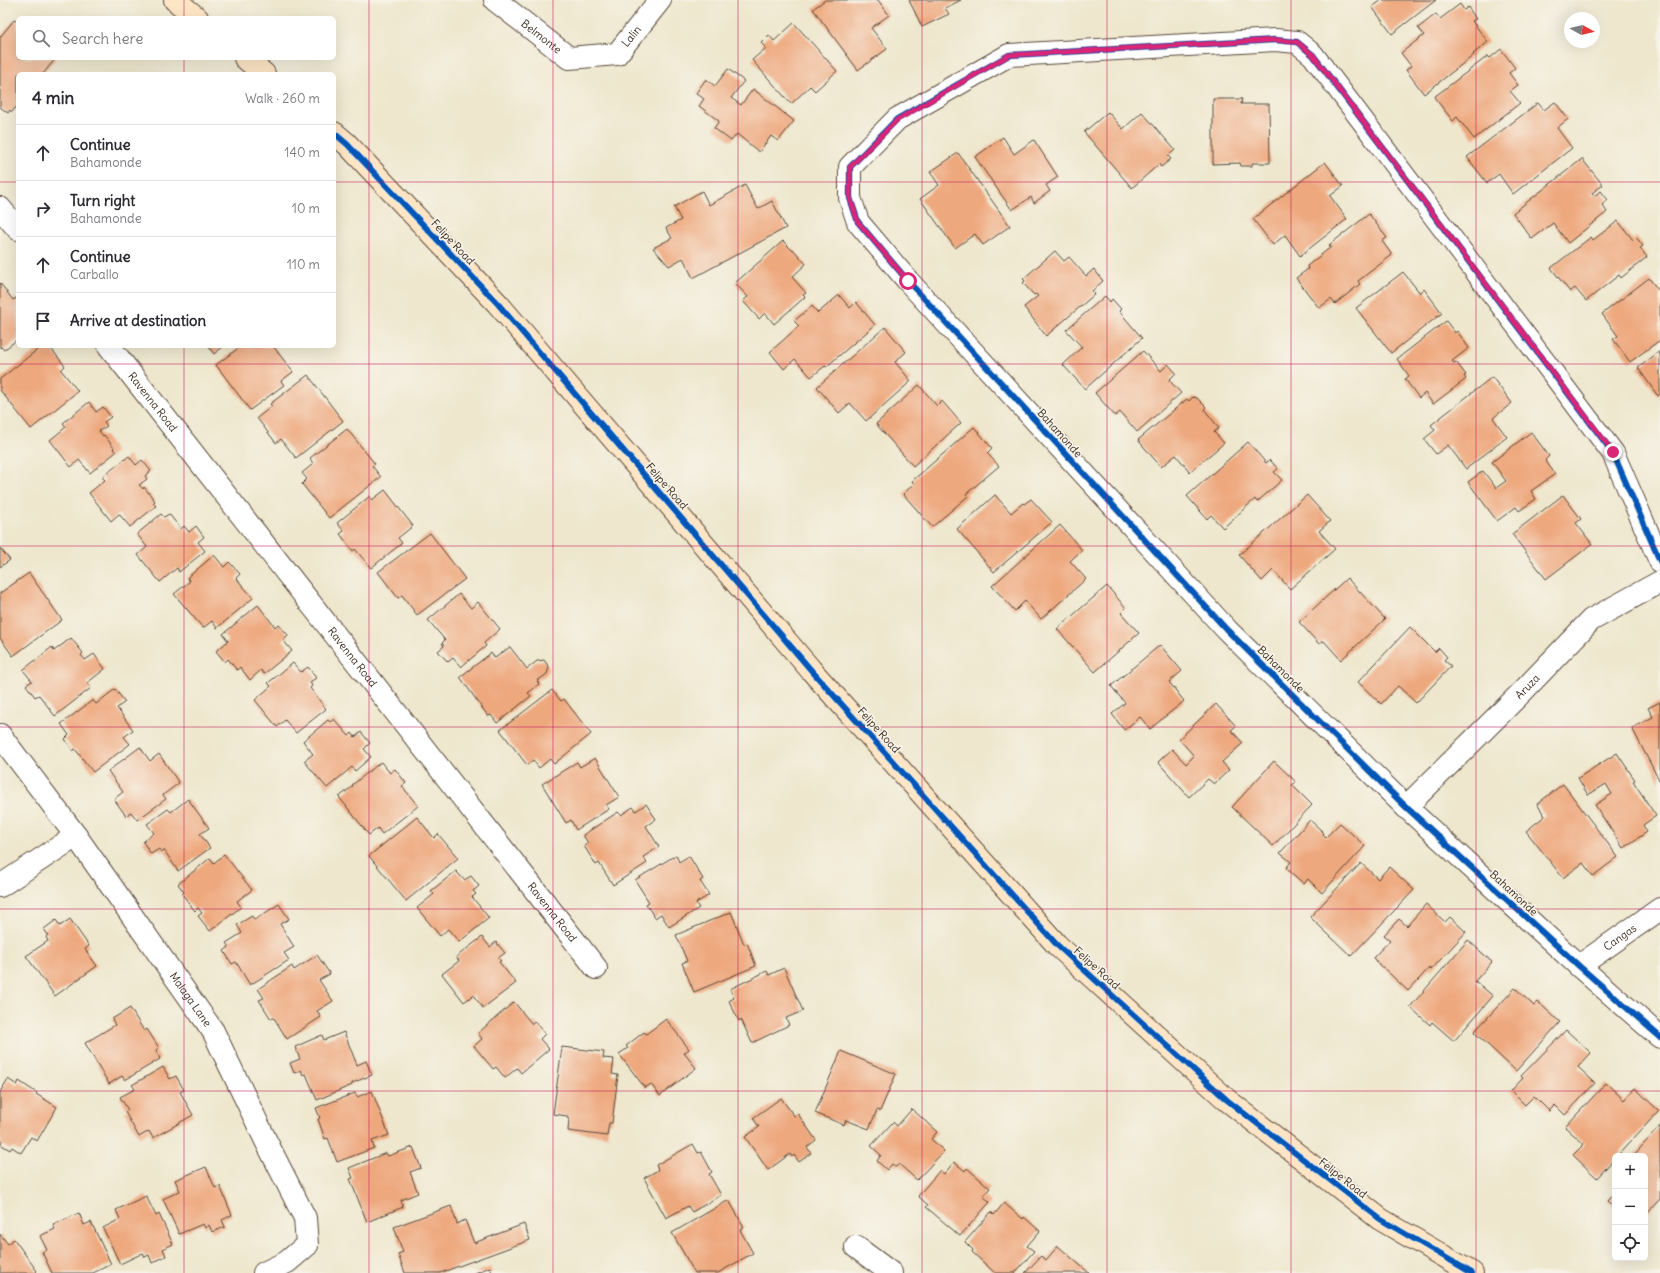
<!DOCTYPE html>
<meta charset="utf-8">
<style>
:root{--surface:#fff;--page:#f7f7f7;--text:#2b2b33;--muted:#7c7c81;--line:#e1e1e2}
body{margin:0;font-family:Delius,sans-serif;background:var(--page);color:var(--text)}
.controls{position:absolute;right:12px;bottom:12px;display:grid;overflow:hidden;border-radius:6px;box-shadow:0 4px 16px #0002}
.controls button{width:36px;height:36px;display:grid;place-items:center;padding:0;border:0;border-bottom:1px solid var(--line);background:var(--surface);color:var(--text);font:20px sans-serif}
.compass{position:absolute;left:1564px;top:12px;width:36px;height:36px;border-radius:50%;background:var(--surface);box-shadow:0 4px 16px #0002;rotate:98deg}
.stop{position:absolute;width:12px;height:12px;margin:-9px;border:3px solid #db2777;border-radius:50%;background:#fff}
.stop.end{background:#db2777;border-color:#fff;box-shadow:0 1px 4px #0008}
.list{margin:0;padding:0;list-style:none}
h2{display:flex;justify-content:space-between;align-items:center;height:52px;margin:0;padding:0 16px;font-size:17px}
h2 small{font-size:13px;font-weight:400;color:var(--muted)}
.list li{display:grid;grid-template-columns:26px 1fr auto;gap:12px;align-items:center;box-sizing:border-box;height:56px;padding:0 16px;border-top:1px solid var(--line)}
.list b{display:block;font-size:15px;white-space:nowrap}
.list p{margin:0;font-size:13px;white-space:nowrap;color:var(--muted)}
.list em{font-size:13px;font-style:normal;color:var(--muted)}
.icon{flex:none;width:22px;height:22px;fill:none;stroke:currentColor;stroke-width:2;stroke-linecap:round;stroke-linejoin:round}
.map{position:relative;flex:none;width:1660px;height:1273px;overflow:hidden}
.search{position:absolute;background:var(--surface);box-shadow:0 4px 16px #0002;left:16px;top:16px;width:320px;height:44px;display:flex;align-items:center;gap:10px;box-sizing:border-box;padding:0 14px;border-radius:6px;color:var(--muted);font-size:15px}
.panel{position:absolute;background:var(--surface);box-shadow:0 4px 16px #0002;left:16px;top:72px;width:320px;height:276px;border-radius:6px}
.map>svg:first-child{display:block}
.building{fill:#eea87e}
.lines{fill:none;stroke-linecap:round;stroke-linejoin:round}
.minor-casing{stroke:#564638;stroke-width:24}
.secondary-casing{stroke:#564638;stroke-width:24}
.minor{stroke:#fff;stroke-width:22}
.secondary{stroke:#fde5c5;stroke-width:22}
.cycleway-casing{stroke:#f7f3e8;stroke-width:8}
.cycleway{stroke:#0057b8;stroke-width:6}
.route{stroke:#db2777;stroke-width:5}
.grid{fill:none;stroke:#c2185b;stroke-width:1;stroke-opacity:0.55}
.labels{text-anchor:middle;stroke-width:3.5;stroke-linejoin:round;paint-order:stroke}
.street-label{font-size:11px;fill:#3b2a1e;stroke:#f7f3e8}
</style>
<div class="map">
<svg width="1660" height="1273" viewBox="0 0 1660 1273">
<rect width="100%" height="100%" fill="#f7f3e8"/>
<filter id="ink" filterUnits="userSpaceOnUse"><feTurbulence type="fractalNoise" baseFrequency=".025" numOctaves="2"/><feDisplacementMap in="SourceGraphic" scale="8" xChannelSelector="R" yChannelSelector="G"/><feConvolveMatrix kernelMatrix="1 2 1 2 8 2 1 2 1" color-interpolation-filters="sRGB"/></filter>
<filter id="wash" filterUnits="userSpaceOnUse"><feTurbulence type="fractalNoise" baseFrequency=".012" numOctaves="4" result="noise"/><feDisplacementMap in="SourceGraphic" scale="16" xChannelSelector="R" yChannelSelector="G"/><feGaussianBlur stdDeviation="0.9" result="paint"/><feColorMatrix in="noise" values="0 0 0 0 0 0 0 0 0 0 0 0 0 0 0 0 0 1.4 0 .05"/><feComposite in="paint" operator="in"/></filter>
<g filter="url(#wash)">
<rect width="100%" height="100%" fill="#eee7cd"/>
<g id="blocks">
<g class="building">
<polygon points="825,0 878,0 889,15 871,28 887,49 858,70 813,9"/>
<polygon points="909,0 961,0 945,8 949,14 922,27"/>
<polygon points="1382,0 1436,0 1392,34 1372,7"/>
<polygon points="1460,4 1464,10 1468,7 1476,19 1472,21 1488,42 1473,54 1474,55 1424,94 1406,70 1411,66 1401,53 1424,35 1418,28 1436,14 1440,19"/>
<polygon points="14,20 18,22 18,58 56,58 43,74 18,74 18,105 12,112 10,110 8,113 0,107 0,37"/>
<polygon points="794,23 837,71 815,91 810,86 791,104 752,60 766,48 761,43 769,35 774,41"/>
<polygon points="1501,49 1515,68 1509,73 1518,85 1510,91 1520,103 1474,139 1457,117 1453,121 1434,97 1488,56 1490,58"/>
<polygon points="728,69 744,81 731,98 741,105 753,89 794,121 778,141 771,136 759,152 737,134 731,141 714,128 719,121 699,106 704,99 696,93 706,79 715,86"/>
<polygon points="1213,99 1242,99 1241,104 1269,104 1270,163 1252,163 1252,166 1241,166 1240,163 1213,164"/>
<polygon points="1555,102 1568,119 1557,128 1572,148 1513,194 1499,174 1487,183 1467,157 1538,103 1544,110"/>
<polygon points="1108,112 1123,129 1142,112 1175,150 1168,156 1171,159 1161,167 1159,164 1132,188 1084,132"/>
<polygon points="1003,137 1014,154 1034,140 1058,177 1046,185 1050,191 1034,203 1031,197 1012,210 975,157"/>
<polygon points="958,153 1010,226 983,245 975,234 955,248 920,199 939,185 930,172"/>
<polygon points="1582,159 1603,185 1592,193 1594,196 1601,191 1608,200 1602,205 1607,212 1568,243 1553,223 1532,239 1513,213"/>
<polygon points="1325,162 1343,186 1330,196 1347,219 1300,256 1285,235 1273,245 1253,219"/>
<polygon points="745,185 758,209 772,201 786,228 693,278 683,258 669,266 653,248 672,238 666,228 681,220 674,207 702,191 709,205"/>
<polygon points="1369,214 1387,238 1382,241 1392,255 1358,281 1360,284 1335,304 1331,299 1319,308 1296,278 1308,269 1307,266 1331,247 1329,245"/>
<polygon points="1618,221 1633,240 1636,237 1643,246 1640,248 1647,257 1621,278 1619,275 1586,301 1575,288 1570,292 1551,268 1591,237 1593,240"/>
<polygon points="783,241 792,250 793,249 806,264 792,277 806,293 803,295 805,297 774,324 765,313 759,319 743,301 748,297 735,283"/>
<polygon points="1055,251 1064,261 1069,257 1086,276 1094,269 1103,281 1092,291 1095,294 1046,336 1024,307 1038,296 1036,294 1034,295 1023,283 1025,281 1023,279"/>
<polygon points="1403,272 1420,293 1424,289 1442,313 1391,353 1356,308"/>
<polygon points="1649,278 1658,290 1660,288 1660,340 1630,362 1613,339 1618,336 1602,314"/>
<polygon points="0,283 13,300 16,298 18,301 18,339 4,350 1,347 0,348"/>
<polygon points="839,295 850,308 856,302 875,325 826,367 825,366 811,377 795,359 784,369 770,352 799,326 794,321 812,306 818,313"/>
<polygon points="1105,296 1110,302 1112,299 1121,309 1119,311 1142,338 1085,389 1063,365 1082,347 1066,330"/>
<polygon points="1446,321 1455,333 1457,331 1469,348 1452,361 1454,363 1456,362 1466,375 1464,376 1466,379 1433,404 1425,393 1419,398 1405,379 1409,376 1397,359"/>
<polygon points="885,327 906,352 895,362 911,381 866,421 850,403 839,413 817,387"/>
<polygon points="42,346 49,346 65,366 61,370 78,391 31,429 0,390 0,379"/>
<polygon points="208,346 224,346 214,354"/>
<polygon points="241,346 273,346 293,372 281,381 284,385 250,410 216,365"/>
<polygon points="1143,351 1161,371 1168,364 1176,373 1169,380 1181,393 1137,432 1120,412 1115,416 1095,393"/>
<polygon points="1660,351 1660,394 1658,396 1638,368"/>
<polygon points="308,375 343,421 296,458 281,439 276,443 257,418 272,406 270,404"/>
<polygon points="1492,377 1512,403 1493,418 1507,437 1466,469 1448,445 1436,454 1424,439 1435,430 1431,425"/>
<polygon points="919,385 937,406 942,401 961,423 913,466 876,424"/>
<polygon points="1193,397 1197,398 1206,407 1204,409 1219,428 1214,432 1224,443 1190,472 1176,455 1161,467 1138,440 1187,399 1189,401"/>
<polygon points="89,402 96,412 103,407 111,417 104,422 107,426 99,431 103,436 104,435 114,448 113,449 116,452 90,473 79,460 71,467 50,440 66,427 63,423"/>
<polygon points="974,427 992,448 987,453 999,466 966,494 968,496 932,527 903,494 914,484 912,481"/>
<polygon points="347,429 375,464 372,466 381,477 329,518 302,484 307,479 302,473 313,464 310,458"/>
<polygon points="1531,432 1549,456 1545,460 1555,474 1531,491 1536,499 1519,511 1516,507 1497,521 1468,482 1483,471 1496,488 1506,481 1492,462"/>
<polygon points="1248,442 1266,463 1270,460 1278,469 1274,472 1282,480 1257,502 1255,499 1223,528 1211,515 1207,519 1187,496"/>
<polygon points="129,456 136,465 142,460 151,471 145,476 147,479 139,485 143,489 144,487 155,501 153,503 156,506 130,527 119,514 111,521 89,493 105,480 102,477"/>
<polygon points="385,490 413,526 398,538 402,543 371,568 355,549 353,551 340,534 344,531 337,523 370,496 372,500"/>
<polygon points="995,495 1011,513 1023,503 1024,504 1031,499 1052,522 994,572 957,529"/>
<polygon points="1307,495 1330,521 1319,531 1335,549 1290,589 1273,570 1262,581 1239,555"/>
<polygon points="1563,495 1581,519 1576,523 1592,544 1546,579 1512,534"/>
<polygon points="161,514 164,517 169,514 181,529 184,526 189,532 196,526 204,537 198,542 205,551 179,572 177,568 160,582 138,555 147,547 137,534"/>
<polygon points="1060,525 1082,550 1070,561 1086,579 1041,619 1025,601 1015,611 992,586"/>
<polygon points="430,533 465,579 417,615 402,595 398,598 378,572"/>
<polygon points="0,548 10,560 0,567"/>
<polygon points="214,555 224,567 229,562 240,574 236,578 253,598 217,628 212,621 203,628 174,594 190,581 187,578"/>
<polygon points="29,573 62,620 13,656 0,638 0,593"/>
<polygon points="1347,578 1385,619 1341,660 1324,641 1319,644 1299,622"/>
<polygon points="1107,586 1126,608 1121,613 1139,633 1095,672 1057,629"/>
<polygon points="459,594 471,608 478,602 500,629 484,643 486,646 461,667 453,658 448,662 438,651 444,646 442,643 445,640 428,620"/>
<polygon points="258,605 275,627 278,624 288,635 283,640 292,651 264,674 261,670 250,680 240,667 237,670 228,659 225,662 216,651 228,641 223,634"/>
<polygon points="1410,627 1435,652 1439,648 1447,657 1444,660 1451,666 1416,703 1398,686 1381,704 1358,682"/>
<polygon points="71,638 83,653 81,655 85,660 94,654 105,669 87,683 91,688 55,716 39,695 35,697 26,685 32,681 23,670 52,647 54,651"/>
<polygon points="1160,645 1182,671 1169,682 1184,701 1150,729 1140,717 1124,730 1112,714 1125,703 1111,686"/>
<polygon points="510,647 527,669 537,661 544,660 549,667 547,674 537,681 539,684 528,693 531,696 497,723 491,715 488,716 460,677 491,653 495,658"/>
<polygon points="293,663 301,672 308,667 316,678 310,682 312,686 310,688 326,709 296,733 285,720 277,727 255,700 271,686 268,683"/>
<polygon points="115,689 125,702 117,708 133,730 124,737 130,744 93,772 75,749 73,751 65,739 69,735 61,724 93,700 96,704"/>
<polygon points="552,690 561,701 564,699 591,734 554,764 550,759 539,768 533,760 527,765 500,730"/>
<polygon points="1660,702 1660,782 1632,728 1653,717 1648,708"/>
<polygon points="1216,704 1236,726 1231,730 1243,743 1222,762 1229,770 1214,784 1208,779 1189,797 1158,762 1172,749 1186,764 1194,756 1179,739"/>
<polygon points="334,719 349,736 352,733 355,737 361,732 370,743 364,749 371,757 355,771 352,767 327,788 304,761 313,754 303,741 328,720 330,722"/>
<polygon points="140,747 150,761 159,754 179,783 163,795 166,799 137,820 131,812 126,816 114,799 123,792 108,771"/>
<polygon points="1617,753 1635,780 1633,781 1656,816 1643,825 1647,832 1623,848 1595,805 1612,794 1606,784 1588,795 1578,778"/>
<polygon points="595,758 619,797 606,805 609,809 576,830 571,820 566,823 542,784 577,762 580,767"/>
<polygon points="1274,761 1296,782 1292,785 1312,805 1273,846 1232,807"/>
<polygon points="381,762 390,773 395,769 406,783 402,786 418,806 382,834 378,828 369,835 339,797 353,786 352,785"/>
<polygon points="1563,784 1618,857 1593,876 1583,863 1563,878 1526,831 1545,816 1537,804"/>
<polygon points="188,799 209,828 200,834 210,848 178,871 164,850 161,852 159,849 151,854 143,842 154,833 147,824 168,809 171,812"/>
<polygon points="646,804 656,819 646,826 659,847 643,857 647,863 613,885 599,863 596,865 584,846 588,843 583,835 618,812 621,815 633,807 636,811"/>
<polygon points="417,817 434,838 438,834 458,858 406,901 369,856"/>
<polygon points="1310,820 1324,833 1323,834 1326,837 1340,823 1365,846 1322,893 1308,879 1304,884 1286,868 1291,862 1280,853"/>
<polygon points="224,854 252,890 237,901 241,907 210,931 198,916 202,913 198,908 195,911 182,894 184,892 178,884 210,858 214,863"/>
<polygon points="676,855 679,862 689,856 703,879 700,881 709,895 696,903 699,908 669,927 661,914 655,918 646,904 649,902 635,880"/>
<polygon points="1361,863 1378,879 1389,867 1414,890 1351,956 1310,917"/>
<polygon points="456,871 464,880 471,876 479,886 473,891 476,894 472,897 489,918 459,942 448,929 440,936 417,908 434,894 431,891"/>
<polygon points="279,904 289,919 280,924 294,947 284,953 289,960 250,985 236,962 232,964 224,951 229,947 226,943 242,933 237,925 252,916 254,920"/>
<polygon points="1426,904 1445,922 1450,917 1466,932 1431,970 1429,968 1408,991 1373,958 1390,940 1384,935 1399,919 1407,926"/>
<polygon points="731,912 744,944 747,943 756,966 694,992 682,963 687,961 676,935"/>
<polygon points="70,919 89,946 85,949 97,966 55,996 26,956 48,941 46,937 48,935 44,929 56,920 60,926"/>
<polygon points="482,937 490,947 496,942 505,953 498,958 501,961 499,962 516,983 483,1008 473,995 464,1002 442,974 459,961 456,957"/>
<polygon points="1468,940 1492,962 1475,981 1493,996 1454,1041 1432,1022 1430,1025 1410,1007"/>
<polygon points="317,955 330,974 319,980 333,1001 317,1011 321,1017 287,1039 274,1018 271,1019 259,1000 264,998 258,989 292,966 294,970"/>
<polygon points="784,968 803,1011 786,1018 789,1025 752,1043 741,1019 739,1021 729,1001 734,998 730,989 767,971 769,975"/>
<polygon points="1515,988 1534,1006 1538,1002 1560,1022 1516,1071 1474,1032"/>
<polygon points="514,1002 532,1024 534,1021 545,1034 540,1039 549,1049 521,1073 517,1068 505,1078 496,1067 493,1069 474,1046 482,1039 478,1033"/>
<polygon points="130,1008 144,1031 147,1029 159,1048 156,1050 160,1059 125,1080 122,1076 109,1084 85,1043 115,1025 112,1019"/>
<polygon points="666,1019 689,1049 684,1053 696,1068 660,1096 651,1084 645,1088 619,1054 628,1048 626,1046 644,1032 646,1034"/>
<polygon points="1566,1030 1591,1053 1578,1067 1595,1083 1565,1115 1555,1105 1549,1111 1534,1096 1525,1105 1511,1091 1523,1078 1521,1076"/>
<polygon points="344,1032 357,1065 366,1061 372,1075 352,1083 352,1085 317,1100 306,1074 303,1075 301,1070 294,1073 290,1063 300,1059 295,1047 322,1035 324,1040"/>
<polygon points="562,1047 604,1052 603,1058 614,1059 612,1074 618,1075 612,1123 609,1123 607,1136 568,1131 569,1119 567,1118 567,1116 553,1114"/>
<polygon points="841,1051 896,1074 880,1111 877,1110 869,1129 846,1120 844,1125 815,1113"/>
<polygon points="163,1067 170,1079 176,1076 184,1090 180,1092 193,1115 153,1138 149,1131 139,1137 125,1112 128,1110 120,1097 135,1089 132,1085"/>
<polygon points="8,1079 17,1085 19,1081 37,1093 36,1094 57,1107 37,1141 31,1137 21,1153 12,1147 10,1150 0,1144 2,1141 0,1140 0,1092"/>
<polygon points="1606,1083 1624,1100 1635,1088 1659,1111 1617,1156 1615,1156 1615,1158 1597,1178 1573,1155 1584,1144 1565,1127"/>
<polygon points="372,1091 389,1135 372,1141 374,1148 337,1162 328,1138 325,1139 318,1119 320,1118 316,1108 355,1093 357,1097"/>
<polygon points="781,1098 794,1116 798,1114 816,1140 807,1147 811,1153 799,1162 794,1155 792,1157 790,1154 768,1170 745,1137 759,1127 753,1118"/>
<polygon points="912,1109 937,1132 931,1139 944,1151 917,1180 899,1164 896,1167 892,1164 887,1170 877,1161 881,1155 871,1146 893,1122 897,1126"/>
<polygon points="1660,1126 1660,1199 1646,1214 1645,1156 1633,1156"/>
<polygon points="693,1144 698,1153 701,1152 712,1172 709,1174 721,1195 692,1212 688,1206 666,1218 644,1178 658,1170 656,1165"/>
<polygon points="413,1147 421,1168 410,1172 418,1193 401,1200 403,1207 367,1222 350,1179 353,1178 349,1168 386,1153 388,1156"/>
<polygon points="954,1162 965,1171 967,1168 990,1188 983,1196 990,1202 960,1236 926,1207 928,1205 918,1196 940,1170 944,1174"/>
<polygon points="206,1167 215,1188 220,1186 232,1215 222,1220 225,1227 212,1232 209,1225 205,1228 203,1224 179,1234 163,1199 180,1191 175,1180"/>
<polygon points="1615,1192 1615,1208 1607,1201"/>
<polygon points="146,1196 156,1216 159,1214 173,1244 163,1249 166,1256 152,1263 149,1255 145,1257 143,1253 120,1264 103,1228 120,1219 116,1210"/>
<polygon points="729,1200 744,1227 740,1230 753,1253 718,1273 695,1273 672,1233"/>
<polygon points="1004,1203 1023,1219 1024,1217 1040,1231 1027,1246 1034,1251 1015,1273 995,1273 972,1252 973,1250 965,1242 991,1212 994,1215"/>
<polygon points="451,1206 457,1224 465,1220 474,1243 524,1224 530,1240 440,1273 405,1273 398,1254 403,1252 394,1227"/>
<polygon points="79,1213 84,1225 91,1222 111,1264 93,1273 52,1273 42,1252 47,1250 40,1236 55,1229 53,1225"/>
<polygon points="0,1234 8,1244 14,1239 37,1271 35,1273 0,1273"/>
<polygon points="1058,1246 1089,1273 1025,1273 1041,1256 1046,1260"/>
<polygon points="490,1267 492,1273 475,1273"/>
</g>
</g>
</g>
<g filter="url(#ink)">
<use href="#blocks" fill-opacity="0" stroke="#564638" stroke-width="1"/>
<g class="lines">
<defs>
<g id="minor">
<path id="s1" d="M 495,0 L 569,58 L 617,54 L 660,0"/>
<polyline points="0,208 18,229"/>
<path id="s2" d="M 109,346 L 596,968"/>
<polyline points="1660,561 1613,453 1313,55 1297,42 1275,40 1241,42 1009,55 897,119 850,167 850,198 858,222 908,281 1227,630 1406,807 1579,966 1660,1037"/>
<path id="s3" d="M 0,735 L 76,836 L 213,1031 L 266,1141 L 305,1218 L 307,1245 L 287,1262 L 264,1273"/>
<path id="s4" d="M 1406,807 L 1523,691 L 1591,620 L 1660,582"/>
<polyline points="0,886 76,836"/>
<path id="s5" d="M 1579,966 L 1660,909"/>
<polyline points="856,1247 891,1273"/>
</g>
<g id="secondary">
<polyline points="175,0 197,18"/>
<polyline points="245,58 264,74"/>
<polyline points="334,133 347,144 498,304 811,670 1057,945 1227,1100 1380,1219 1472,1273"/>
</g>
</defs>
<use href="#minor" class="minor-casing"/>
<use href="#secondary" class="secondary-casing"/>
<use href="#minor" class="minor"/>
<use href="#secondary" class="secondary"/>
<defs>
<g id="cycleway">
<polyline points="334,133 347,144 498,304 811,670 1057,945 1227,1100 1380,1219 1472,1273"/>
<polyline points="1660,561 1613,453 1313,55 1297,42 1275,40 1241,42 1009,55 897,119 850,167 850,198 858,222 908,281 1227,630 1406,807 1579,966 1660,1037"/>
</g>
</defs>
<use href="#cycleway" class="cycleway-casing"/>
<use href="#cycleway" class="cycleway"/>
</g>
</g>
<g class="lines" filter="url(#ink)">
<polyline class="route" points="908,281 858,222 850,198 850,167 897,120 1009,55 1241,42 1275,40 1297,42 1313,55 1613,452"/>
</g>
<path class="grid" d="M 184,0 L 184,18M 369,0 L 369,1273M 553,0 L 553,1273M 738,0 L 738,1273M 922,0 L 922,1273M 1107,0 L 1107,1273M 1291,0 L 1291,1273M 1476,0 L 1476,1273M 184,58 L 184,74M 0,182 L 18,182M 334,182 L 1660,182M 184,346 L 184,1273M 0,364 L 1660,364M 0,546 L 1660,546M 0,727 L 1660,727M 0,909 L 1660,909M 0,1091 L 1660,1091"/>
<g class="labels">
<g class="street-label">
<text dy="4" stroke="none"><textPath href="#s1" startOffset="59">Belmonte</textPath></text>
<text dy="4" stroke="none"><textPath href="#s1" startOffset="165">Lalin</textPath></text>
<text transform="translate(453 242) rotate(47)" y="4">Felipe Road</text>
<text dy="4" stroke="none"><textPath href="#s2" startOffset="71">Ravenna Road</textPath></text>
<text transform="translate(1060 433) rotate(48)" y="4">Bahamonde</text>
<text transform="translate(667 486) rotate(49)" y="4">Felipe Road</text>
<text dy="4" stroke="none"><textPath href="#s2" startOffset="395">Ravenna Road</textPath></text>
<text transform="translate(1281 669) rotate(45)" y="4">Bahamonde</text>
<text dy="4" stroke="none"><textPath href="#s4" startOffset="171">Aruza</textPath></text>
<text transform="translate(879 730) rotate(48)" y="4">Felipe Road</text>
<text transform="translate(1514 893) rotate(43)" y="4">Bahamonde</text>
<text dy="4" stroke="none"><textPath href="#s2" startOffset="719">Ravenna Road</textPath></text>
<text dy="4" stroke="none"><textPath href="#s5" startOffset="50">Cangas</textPath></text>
<text transform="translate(1097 968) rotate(42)" y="4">Felipe Road</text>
<text dy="4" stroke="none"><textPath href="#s3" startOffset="326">Malaga Lane</textPath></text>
<text transform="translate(1343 1178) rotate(38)" y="4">Felipe Road</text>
</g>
</g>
</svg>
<div class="controls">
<button>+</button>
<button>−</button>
<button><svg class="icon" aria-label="locate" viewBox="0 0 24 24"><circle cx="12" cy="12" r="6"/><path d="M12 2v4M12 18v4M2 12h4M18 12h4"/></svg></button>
</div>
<svg class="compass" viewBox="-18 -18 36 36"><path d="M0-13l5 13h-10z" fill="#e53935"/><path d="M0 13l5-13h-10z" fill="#7c7c81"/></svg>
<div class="stop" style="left:908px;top:281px"></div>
<div class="stop end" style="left:1613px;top:452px"></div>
<div class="search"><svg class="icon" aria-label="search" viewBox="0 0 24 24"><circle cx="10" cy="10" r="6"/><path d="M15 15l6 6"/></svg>Search here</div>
<section class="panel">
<h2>4 min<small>Walk · 260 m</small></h2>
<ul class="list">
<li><svg class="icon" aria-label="ahead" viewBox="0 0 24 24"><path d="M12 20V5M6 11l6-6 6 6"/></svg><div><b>Continue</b><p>Bahamonde</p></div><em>140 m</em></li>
<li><svg class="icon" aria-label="right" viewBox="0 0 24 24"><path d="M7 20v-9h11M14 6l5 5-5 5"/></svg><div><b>Turn right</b><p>Bahamonde</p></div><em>10 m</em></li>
<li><svg class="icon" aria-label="ahead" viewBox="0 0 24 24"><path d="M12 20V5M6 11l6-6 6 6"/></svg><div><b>Continue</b><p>Carballo</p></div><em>110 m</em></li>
<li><svg class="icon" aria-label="arrive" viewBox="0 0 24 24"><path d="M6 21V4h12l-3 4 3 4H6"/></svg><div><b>Arrive at destination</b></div></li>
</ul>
</section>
</div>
